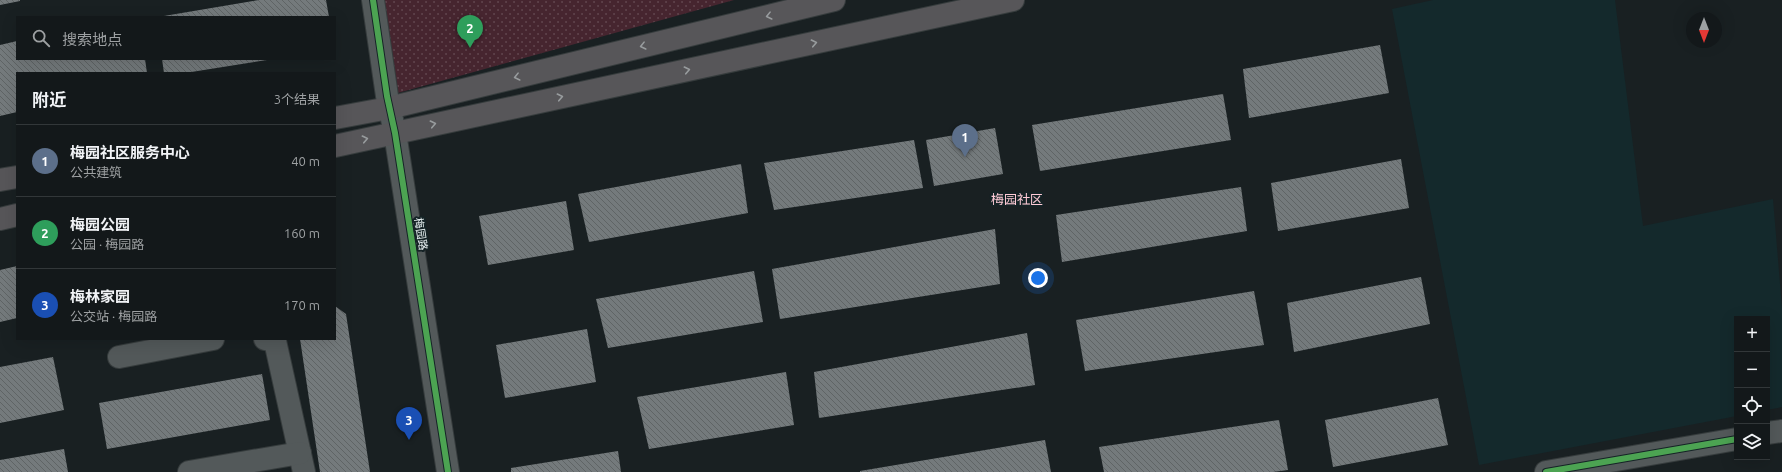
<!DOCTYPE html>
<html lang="zh">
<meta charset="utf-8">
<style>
:root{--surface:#13181a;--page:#1c2123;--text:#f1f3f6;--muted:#9da0a2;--line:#323739;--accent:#8c9099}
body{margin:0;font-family:Ubuntu,"Noto Sans SC",sans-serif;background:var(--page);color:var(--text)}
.controls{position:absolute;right:12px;bottom:12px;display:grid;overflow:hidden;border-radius:0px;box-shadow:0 4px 16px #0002}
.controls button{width:36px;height:36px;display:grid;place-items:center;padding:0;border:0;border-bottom:1px solid var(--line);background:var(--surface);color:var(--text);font:20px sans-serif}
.compass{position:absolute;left:1686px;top:12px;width:36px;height:36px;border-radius:50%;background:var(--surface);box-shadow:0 4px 16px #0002;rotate:180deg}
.you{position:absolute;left:1038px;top:278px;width:14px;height:14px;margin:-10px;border:3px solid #fff;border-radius:50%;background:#1a73e8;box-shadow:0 0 0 6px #1a73e833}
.badge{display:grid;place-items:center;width:26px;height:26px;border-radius:50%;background:var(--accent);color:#fff;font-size:13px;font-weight:700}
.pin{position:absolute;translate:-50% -33px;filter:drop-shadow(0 1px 2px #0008)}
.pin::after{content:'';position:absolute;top:21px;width:14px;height:12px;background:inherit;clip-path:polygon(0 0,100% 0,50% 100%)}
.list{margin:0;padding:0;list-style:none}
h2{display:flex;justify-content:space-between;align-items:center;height:52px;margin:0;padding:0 16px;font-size:17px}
h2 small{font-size:13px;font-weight:400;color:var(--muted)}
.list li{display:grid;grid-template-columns:26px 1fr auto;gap:12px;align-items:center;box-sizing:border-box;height:72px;padding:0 16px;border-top:1px solid var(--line)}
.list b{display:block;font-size:15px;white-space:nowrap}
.list p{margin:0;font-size:13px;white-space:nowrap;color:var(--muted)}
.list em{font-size:13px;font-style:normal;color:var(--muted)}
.icon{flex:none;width:22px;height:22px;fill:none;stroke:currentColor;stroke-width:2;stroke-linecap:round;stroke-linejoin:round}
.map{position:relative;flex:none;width:1782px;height:472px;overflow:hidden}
.search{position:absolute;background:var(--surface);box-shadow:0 4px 16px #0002;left:16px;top:16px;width:320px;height:44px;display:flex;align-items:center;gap:10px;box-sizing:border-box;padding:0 14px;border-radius:0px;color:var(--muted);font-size:15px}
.panel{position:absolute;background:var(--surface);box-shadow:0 4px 16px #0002;left:16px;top:72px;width:320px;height:268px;border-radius:0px}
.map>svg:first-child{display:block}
.built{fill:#14292c}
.green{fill:url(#green-dots)}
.building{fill:url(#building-back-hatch)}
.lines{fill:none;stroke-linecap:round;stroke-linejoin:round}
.minor-casing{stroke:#363c3d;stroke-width:24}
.major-casing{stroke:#363c3d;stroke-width:24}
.minor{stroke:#53595a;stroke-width:22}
.major{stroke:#575659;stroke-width:22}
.cycleway-casing{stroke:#152326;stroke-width:8}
.cycleway{stroke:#4ca352;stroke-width:6}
.oneway{stroke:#989c9e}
.labels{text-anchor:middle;stroke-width:4;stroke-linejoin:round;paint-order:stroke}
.street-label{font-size:11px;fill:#e8f1f2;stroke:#152326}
.quarter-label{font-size:13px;fill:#ffcbd7;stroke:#152326}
</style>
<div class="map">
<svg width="1782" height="472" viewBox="0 0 1782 472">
<defs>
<pattern id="green-dots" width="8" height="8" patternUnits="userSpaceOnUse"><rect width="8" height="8" fill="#46252f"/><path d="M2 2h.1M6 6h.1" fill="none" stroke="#61454e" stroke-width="1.8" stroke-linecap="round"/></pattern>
<pattern id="building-back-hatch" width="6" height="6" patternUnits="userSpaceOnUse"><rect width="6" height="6" fill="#747a7c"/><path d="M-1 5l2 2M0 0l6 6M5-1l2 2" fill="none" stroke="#5f6465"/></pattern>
</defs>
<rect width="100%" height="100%" fill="#192022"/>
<polygon class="built" points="1433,0 1615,0 1643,226 1773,199 1782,308 1782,407 1767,410 1767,319 1737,319 1737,416 1479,465 1392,9"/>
<polygon class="green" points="373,0 734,0 387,96"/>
<g class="building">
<polygon points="0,0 20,0 20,1 0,5"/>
<polygon points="259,0 326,0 329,17 158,17"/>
<polygon points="17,41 17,59 145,59 147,73 17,73 17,112 0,116 0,45"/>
<polygon points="1380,45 1389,93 1249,118 1243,69"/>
<polygon points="162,59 267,59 267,60 185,73 164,73"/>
<polygon points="1223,94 1231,140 1040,171 1032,125"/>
<polygon points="995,128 1003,174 934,186 926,140"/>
<polygon points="914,140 923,188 774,210 764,163"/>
<polygon points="1401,159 1409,208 1278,231 1271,183"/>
<polygon points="741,164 748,213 589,242 578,194"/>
<polygon points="1241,187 1247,231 1062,262 1056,215"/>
<polygon points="566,201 574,250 488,265 479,216"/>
<polygon points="995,229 1000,284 780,319 772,269"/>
<polygon points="17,266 17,318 0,322 0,270"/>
<polygon points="754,271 763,322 608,348 596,299"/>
<polygon points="1421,277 1430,324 1294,352 1287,303"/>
<polygon points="1254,291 1264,345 1085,371 1076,320"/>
<polygon points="335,306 346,314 370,472 320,472 300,339 335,339"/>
<polygon points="587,329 596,382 505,398 496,345"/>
<polygon points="1027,333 1035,385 819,418 814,372"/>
<polygon points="53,357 64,410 0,423 0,367"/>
<polygon points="786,372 794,425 649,449 637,397"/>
<polygon points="262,374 270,420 107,449 99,403"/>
<polygon points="1438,398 1448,445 1333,467 1325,420"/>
<polygon points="1279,420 1288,470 1273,472 1104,472 1099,447"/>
<polygon points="1045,440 1051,472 860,472 860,471"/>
<polygon points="64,449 68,472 0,472 0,460"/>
<polygon points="618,451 621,472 511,472 511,468"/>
</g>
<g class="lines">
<defs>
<g id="minor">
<polyline points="373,0 387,96 395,133 448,472"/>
<polyline points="265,339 275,341 304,472"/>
<polyline points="119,357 213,339"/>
<polyline points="1767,433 1782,431"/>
<polyline points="189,472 300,453"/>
<polyline points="1546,472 1737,439"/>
</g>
<g id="major">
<polyline points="335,118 389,108 834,0"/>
<polyline points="335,146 1013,0"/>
<polyline points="0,180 17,177"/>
<polyline points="0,219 17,215"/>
</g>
</defs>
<use href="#minor" class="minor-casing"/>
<use href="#major" class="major-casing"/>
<use href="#minor" class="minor"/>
<use href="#major" class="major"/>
<defs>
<g id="cycleway">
<polyline points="373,0 387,96 395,133 448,472"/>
<polyline points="1546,472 1737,439"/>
</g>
</defs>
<use href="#cycleway" class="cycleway-casing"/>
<use href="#cycleway" class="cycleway"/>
</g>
<defs><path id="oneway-chevron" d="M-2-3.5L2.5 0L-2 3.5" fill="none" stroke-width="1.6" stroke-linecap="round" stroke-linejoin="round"/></defs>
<g class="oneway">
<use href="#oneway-chevron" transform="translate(769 16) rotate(166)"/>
<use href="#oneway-chevron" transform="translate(814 43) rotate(-12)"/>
<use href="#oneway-chevron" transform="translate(643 46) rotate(166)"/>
<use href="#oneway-chevron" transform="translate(687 70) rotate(-12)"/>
<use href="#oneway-chevron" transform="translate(517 77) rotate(166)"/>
<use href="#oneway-chevron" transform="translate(560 97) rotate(-12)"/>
<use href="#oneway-chevron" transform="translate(433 124) rotate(-12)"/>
<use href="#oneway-chevron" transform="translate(365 139) rotate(-12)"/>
</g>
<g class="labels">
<g class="street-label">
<text transform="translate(421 234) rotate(81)" y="4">梅园路</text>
</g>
<g class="quarter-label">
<text x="1017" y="204">梅园社区</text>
</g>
</g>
</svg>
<div class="controls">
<button>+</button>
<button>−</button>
<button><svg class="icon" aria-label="locate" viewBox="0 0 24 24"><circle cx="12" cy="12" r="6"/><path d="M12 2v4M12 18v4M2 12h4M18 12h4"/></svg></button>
<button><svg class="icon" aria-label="layers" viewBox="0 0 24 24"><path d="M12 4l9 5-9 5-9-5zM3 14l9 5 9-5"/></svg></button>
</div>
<svg class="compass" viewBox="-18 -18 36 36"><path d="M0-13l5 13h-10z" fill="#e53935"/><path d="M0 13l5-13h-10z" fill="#9da0a2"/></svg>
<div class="you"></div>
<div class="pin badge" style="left:965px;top:157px;background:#5c6f8a">1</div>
<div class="pin badge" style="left:470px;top:48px;background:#2e9e5b">2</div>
<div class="pin badge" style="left:409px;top:440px;background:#1a4fb4">3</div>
<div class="search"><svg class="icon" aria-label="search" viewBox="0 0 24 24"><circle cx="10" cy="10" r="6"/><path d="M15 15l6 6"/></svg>搜索地点</div>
<section class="panel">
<h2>附近<small>3个结果</small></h2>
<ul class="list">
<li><span class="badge" style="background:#5c6f8a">1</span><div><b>梅园社区服务中心</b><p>公共建筑</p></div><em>40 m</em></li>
<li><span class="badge" style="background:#2e9e5b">2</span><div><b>梅园公园</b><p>公园 · 梅园路</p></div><em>160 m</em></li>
<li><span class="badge" style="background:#1a4fb4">3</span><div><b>梅林家园</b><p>公交站 · 梅园路</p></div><em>170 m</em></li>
</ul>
</section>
</div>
